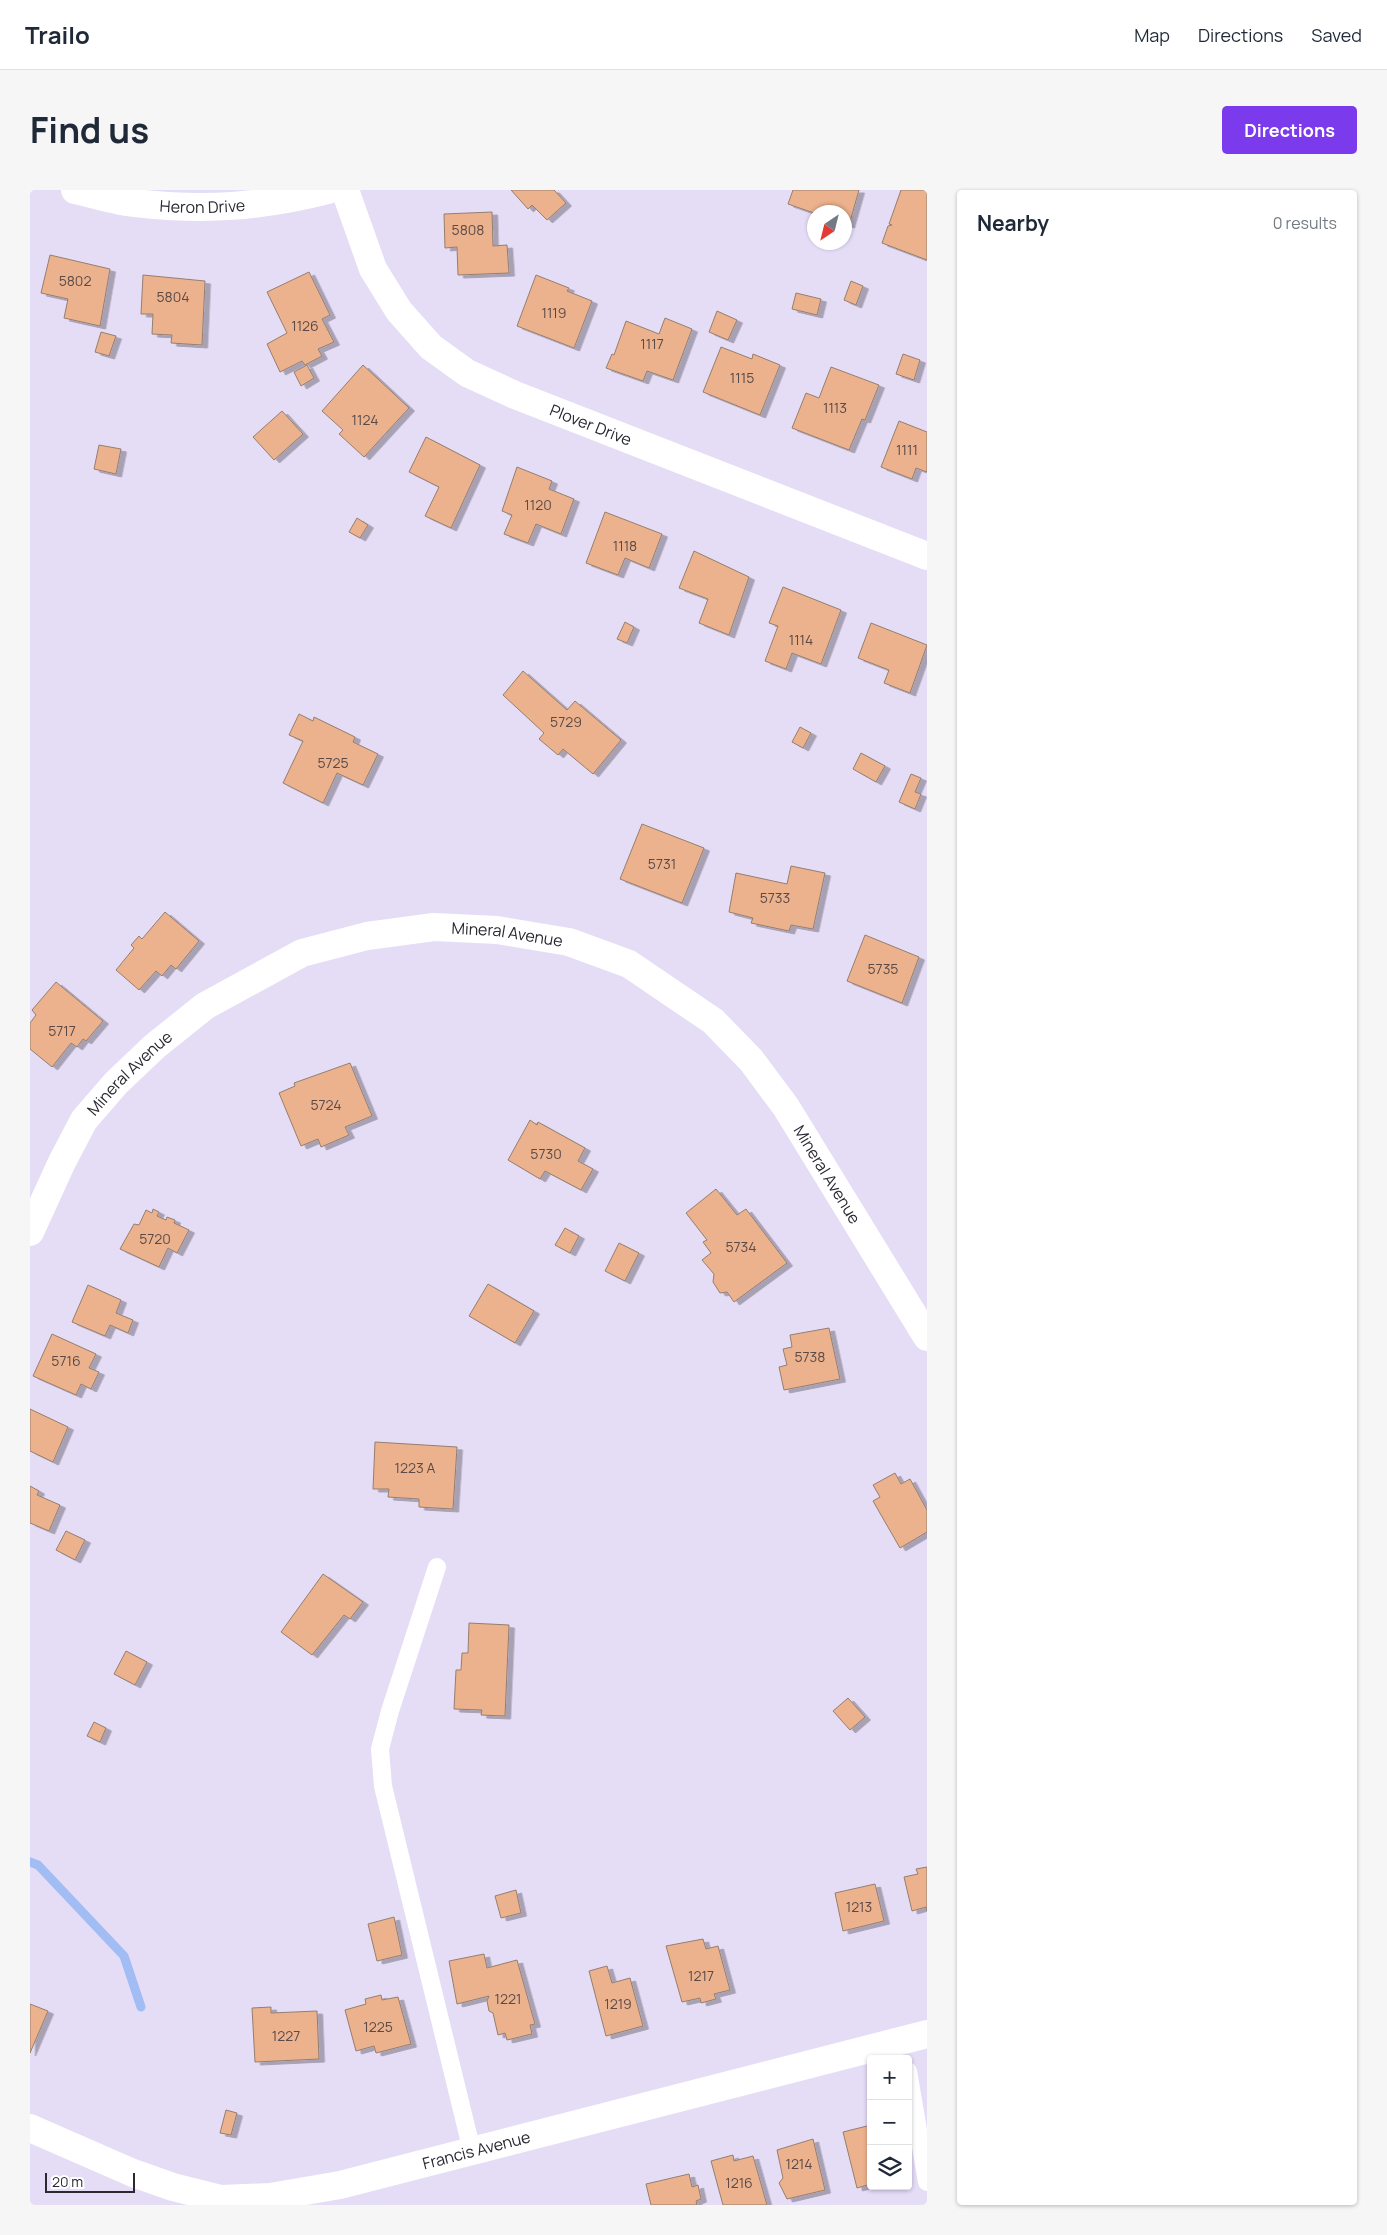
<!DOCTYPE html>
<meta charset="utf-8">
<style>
:root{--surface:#fff;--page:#f6f6f7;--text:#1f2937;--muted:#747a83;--line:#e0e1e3;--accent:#7c3aed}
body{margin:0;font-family:Manrope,sans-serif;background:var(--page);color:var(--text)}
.controls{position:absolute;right:15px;bottom:15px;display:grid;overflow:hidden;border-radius:5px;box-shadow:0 1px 4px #0004}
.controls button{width:45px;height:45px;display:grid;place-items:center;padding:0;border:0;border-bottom:1px solid var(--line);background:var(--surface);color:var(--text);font:25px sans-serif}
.compass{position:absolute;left:777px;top:15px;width:45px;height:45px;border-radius:50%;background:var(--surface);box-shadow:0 1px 4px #0004;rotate:215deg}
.scale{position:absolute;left:15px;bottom:12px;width:90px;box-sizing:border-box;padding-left:5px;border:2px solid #2b2831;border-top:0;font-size:14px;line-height:18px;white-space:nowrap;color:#2b2831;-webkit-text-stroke:4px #fff;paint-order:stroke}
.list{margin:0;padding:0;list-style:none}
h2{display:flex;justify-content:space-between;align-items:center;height:65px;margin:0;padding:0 20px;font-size:21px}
h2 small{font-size:16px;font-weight:400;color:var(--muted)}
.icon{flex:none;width:28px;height:28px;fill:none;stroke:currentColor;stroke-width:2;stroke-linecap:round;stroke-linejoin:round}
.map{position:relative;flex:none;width:897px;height:2015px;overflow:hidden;border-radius:5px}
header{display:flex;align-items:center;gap:30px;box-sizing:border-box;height:70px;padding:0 25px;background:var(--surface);border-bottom:1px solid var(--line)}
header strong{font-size:24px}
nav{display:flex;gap:28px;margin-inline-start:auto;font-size:18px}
.intro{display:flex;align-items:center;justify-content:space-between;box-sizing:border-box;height:120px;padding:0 30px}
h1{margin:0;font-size:35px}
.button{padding:12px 22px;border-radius:5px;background:var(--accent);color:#fff;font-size:18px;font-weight:700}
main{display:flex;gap:30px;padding:0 30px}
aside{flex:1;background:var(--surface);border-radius:5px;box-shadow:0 1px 4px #0004}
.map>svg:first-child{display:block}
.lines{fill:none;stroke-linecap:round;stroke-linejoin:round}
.stream{stroke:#a1bdf4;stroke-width:9}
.building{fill:#ecb28d;stroke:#957e6f;filter:url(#shadow)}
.lane{stroke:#fff;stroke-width:18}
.street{stroke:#fff;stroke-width:28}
.secondary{stroke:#fff;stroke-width:28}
.labels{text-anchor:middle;stroke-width:4;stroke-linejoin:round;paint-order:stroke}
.number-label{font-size:14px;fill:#5b4a48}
.street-label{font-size:16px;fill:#2b2831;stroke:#fff}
</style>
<header>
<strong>Trailo</strong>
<nav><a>Map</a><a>Directions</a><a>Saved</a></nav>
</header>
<div class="intro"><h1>Find us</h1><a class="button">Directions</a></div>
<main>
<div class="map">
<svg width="897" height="2015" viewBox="0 0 897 2015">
<defs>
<filter id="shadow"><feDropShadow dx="5.5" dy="3" stdDeviation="0" flood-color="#0004"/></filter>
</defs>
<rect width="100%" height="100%" fill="#e5dcf6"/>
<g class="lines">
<polyline class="stream" points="0,1672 8,1675 94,1766 111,1817"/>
</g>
<g class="building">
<polygon points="481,0 524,0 536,13 517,30 502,15 498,19"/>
<polygon points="763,0 829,0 819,35 814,33 814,22 784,23 758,14"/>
<polygon points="871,0 897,0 897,70 852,53 858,36 862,35 859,34"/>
<polygon points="462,22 463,56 477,55 479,83 428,85 427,57 415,58 414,24"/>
<polygon points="20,65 80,79 70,136 34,128 38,109 11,103"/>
<polygon points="279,82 300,125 292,129 304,152 288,159 292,166 275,175 272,171 250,182 237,154 257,143 237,102"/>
<polygon points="113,85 175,91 172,155 141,153 142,145 122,144 123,124 111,124"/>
<polygon points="506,85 539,98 537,101 562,111 544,158 487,136"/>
<polygon points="821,91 833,96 826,115 814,110"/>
<polygon points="766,103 791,109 787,125 762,119"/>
<polygon points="687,121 707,130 698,150 679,142"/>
<polygon points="635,128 662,139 643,190 617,181 613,191 576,178 582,164 584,165 596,131 629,144"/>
<polygon points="71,142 86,146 79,166 65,162"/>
<polygon points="691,157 722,169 723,164 750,175 730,225 673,202"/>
<polygon points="873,164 890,170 884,190 866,184"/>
<polygon points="277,175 284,188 271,196 264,182"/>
<polygon points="333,175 379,218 334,267 309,244 313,240 292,221"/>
<polygon points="801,177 849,195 835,230 832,229 819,260 762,238 776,203 789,208"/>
<polygon points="252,221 273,244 244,270 223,247"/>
<polygon points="869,231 897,242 897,282 886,278 882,289 851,277"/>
<polygon points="396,247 450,275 421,338 395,326 409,297 379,282"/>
<polygon points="69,255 91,259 86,284 64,279"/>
<polygon points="487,277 522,291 519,299 544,309 531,344 506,334 498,353 474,344 482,325 472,321"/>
<polygon points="575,322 632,344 619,378 595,368 588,385 556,373"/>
<polygon points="327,328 338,335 330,348 319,342"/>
<polygon points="664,361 719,387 699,445 669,433 678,409 649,398"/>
<polygon points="753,397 811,420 791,474 762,463 756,479 735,471 748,436 739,433"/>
<polygon points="595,432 604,437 597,453 587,449"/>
<polygon points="841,433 897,455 880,503 854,493 859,480 828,468"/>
<polygon points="493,481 537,520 545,511 591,550 563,584 533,559 528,565 509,549 514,543 473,505"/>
<polygon points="269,524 283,531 284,527 325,547 323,552 348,564 333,595 307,583 293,613 253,593 273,551 259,545"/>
<polygon points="770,537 781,543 773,558 762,552"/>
<polygon points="831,563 855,576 846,592 823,579"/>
<polygon points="881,584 891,588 885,602 891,604 885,619 869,612"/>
<polygon points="612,634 674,658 652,713 590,689"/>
<polygon points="761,676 795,683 783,739 761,735 759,741 721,733 723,728 699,722 706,683 757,694"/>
<polygon points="135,722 169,751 146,779 141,775 132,786 126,781 109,800 86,780 104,758 101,755 109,746 112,749"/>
<polygon points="835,745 889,767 872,813 817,791"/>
<polygon points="26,792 73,831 56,851 53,849 47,857 41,853 22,877 0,859 0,833 6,825 2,820"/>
<polygon points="320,873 342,926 315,937 319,945 291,957 288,949 271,956 249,903 265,896 264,893"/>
<polygon points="500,930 507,935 508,932 555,958 548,971 563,979 551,1000 515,981 510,989 478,970"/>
<polygon points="686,999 707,1025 716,1019 757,1073 704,1112 697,1102 690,1103 683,1092 684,1084 672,1070 681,1063 673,1052 677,1050 656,1023"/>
<polygon points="123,1019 129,1022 127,1026 136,1030 137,1027 145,1030 144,1033 159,1040 147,1063 138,1058 129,1077 90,1059 104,1034 109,1035 116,1020 122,1023"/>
<polygon points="535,1038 549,1046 540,1063 525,1055"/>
<polygon points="589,1053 609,1063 595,1091 575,1081"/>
<polygon points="458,1094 504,1121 485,1153 439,1126"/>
<polygon points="58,1095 91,1110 86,1123 103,1130 98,1143 80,1135 75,1146 42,1132"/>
<polygon points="799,1138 810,1189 754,1200 749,1177 757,1175 753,1159 762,1157 760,1145"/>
<polygon points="22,1144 66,1164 59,1178 69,1182 61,1199 51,1194 46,1205 3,1186"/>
<polygon points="0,1219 38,1237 23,1272 0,1261"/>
<polygon points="345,1252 427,1257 423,1319 389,1317 389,1309 358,1307 359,1299 343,1299"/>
<polygon points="865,1283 871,1294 880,1289 897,1320 897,1342 870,1358 843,1311 850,1307 843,1295"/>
<polygon points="0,1296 9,1301 7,1305 30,1315 19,1341 0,1333"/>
<polygon points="36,1341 55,1350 45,1370 26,1360"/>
<polygon points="293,1384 333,1412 320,1429 314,1425 282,1465 251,1442"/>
<polygon points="439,1433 479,1435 475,1526 451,1525 452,1520 424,1519 426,1480 431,1480 432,1463 438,1463"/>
<polygon points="96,1461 117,1472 105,1495 84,1484"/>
<polygon points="818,1508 835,1527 820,1540 803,1521"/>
<polygon points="64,1532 76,1538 70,1552 57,1546"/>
<polygon points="897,1677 897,1721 896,1717 882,1721 874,1687 888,1684 886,1679"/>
<polygon points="845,1694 854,1731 813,1741 805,1703"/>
<polygon points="486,1700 491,1723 471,1728 465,1706"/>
<polygon points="364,1727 372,1765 347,1771 338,1734"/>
<polygon points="673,1749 676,1759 688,1756 700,1800 684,1804 686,1809 671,1813 670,1808 652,1812 636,1756"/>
<polygon points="454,1764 457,1778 487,1770 505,1834 500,1835 502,1844 477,1850 475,1843 468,1845 463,1823 459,1821 457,1811 459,1806 427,1814 419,1771"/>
<polygon points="577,1776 582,1793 600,1788 613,1836 576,1846 559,1781"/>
<polygon points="351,1805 352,1810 368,1807 381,1854 346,1863 344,1856 326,1861 315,1820 336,1814 335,1809"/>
<polygon points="0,1814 18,1821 0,1863"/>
<polygon points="241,1817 241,1823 287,1821 289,1869 225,1872 222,1818"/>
<polygon points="196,1920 207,1923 201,1945 190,1943"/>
<polygon points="841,1935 841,1994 827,1998 813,1942"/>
<polygon points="783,1949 795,2000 757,2009 749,1993 753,1988 747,1960"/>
<polygon points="703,1965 704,1971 723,1966 737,2015 693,2015 681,1971"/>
<polygon points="659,1984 662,1997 668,1995 671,2009 666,2011 667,2015 621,2015 616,1994"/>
</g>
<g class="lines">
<g class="lane">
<polyline points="407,1377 360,1521 350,1559 353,1596 442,1961"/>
<polyline points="878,1881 897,1992"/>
</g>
<g class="street">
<path id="s1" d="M 45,0 C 64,4 85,11 105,13 C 173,21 232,17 298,0"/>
<path id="s2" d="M 315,0 L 343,79 L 369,121 L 401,157 L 437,183 L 485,205 L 897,366"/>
<path id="s3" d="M 0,1042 L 32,972 L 54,930 L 86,893 L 125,856 L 175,816 L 272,763 L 337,746 L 404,737 L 467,740 L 539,752 L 599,774 L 683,831 L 721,870 L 756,917 L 897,1147"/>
</g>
<path class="secondary" id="s4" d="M 0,1938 L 103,1983 L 143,1997 L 191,2009 L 240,2007 L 310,1995 L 897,1844"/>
</g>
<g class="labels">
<g class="number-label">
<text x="438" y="45">5808</text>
<text x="45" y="96">5802</text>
<text x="143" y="112">5804</text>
<text x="524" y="128">1119</text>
<text x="275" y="141">1126</text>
<text x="622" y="159">1117</text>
<text x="712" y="193">1115</text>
<text x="805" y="223">1113</text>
<text x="335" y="235">1124</text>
<text x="877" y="265">1111</text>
<text x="508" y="320">1120</text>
<text x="595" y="361">1118</text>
<text x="771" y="455">1114</text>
<text x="536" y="537">5729</text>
<text x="303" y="578">5725</text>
<text x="632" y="679">5731</text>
<text x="745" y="713">5733</text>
<text x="853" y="784">5735</text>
<text x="32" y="846">5717</text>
<text x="296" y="920">5724</text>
<text x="516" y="969">5730</text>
<text x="125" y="1054">5720</text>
<text x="711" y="1062">5734</text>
<text x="780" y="1172">5738</text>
<text x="36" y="1176">5716</text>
<text x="385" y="1283">1223 A</text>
<text x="829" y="1722">1213</text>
<text x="671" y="1791">1217</text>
<text x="478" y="1814">1221</text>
<text x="588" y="1819">1219</text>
<text x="348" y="1842">1225</text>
<text x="256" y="1851">1227</text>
<text x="769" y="1979">1214</text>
<text x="709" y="1998">1216</text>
</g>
<g class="street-label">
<text dy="6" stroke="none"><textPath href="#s1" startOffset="129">Heron Drive</textPath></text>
<text dy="6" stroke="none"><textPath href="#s2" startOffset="360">Plover Drive</textPath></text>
<text dy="6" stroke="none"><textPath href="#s3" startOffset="610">Mineral Avenue</textPath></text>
<text dy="6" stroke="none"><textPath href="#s3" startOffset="190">Mineral Avenue</textPath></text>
<text dy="6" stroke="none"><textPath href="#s3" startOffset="1030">Mineral Avenue</textPath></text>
<text dy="6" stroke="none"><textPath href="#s4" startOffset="465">Francis Avenue</textPath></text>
</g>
</g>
</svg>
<div class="controls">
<button>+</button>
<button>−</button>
<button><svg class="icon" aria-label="layers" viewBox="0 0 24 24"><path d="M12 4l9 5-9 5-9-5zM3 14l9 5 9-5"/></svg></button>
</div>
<svg class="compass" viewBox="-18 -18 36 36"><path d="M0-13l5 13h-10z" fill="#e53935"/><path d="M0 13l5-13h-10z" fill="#747a83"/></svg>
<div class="scale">20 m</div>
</div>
<aside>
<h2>Nearby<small>0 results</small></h2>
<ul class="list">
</ul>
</aside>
</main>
